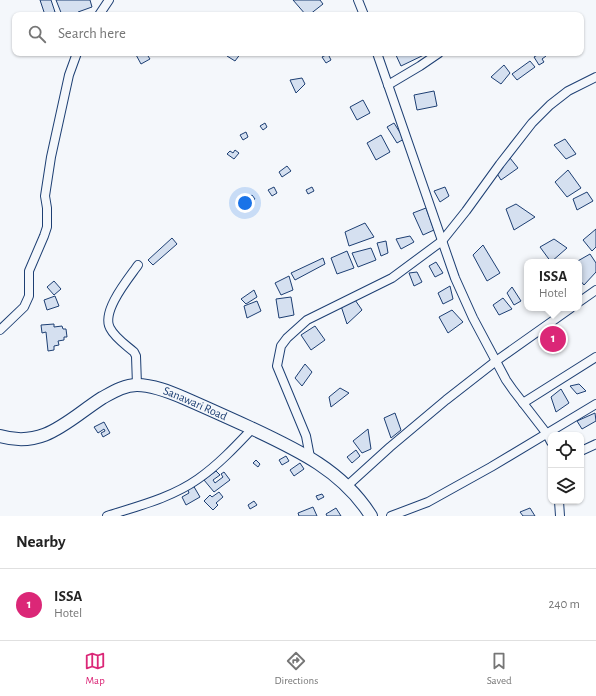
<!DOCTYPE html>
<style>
:root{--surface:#fff;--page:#f2f2f2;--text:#222;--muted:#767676;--line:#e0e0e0;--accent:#db2777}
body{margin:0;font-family:"Alegreya Sans",sans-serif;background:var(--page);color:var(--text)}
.controls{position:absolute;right:12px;bottom:12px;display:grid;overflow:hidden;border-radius:8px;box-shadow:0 1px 3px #0004}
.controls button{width:36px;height:36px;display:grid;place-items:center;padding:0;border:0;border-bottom:1px solid var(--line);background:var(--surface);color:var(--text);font:20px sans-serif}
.you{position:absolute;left:245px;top:203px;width:14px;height:14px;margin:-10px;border:3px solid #fff;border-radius:50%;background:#1a73e8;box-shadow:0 0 0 6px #1a73e833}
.badge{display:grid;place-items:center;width:26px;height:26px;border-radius:50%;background:var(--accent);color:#fff;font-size:13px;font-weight:700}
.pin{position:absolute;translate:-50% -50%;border:2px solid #fff;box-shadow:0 1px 4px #0006}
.popup{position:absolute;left:524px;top:259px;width:58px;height:52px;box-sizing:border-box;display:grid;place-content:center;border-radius:8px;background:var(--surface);filter:drop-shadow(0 1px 3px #0005);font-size:13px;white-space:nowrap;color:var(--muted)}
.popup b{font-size:15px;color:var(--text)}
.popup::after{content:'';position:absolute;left:50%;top:100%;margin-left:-8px;border:8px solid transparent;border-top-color:var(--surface)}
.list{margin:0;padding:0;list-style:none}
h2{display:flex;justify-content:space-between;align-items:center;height:52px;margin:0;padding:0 16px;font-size:17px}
h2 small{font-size:13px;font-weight:400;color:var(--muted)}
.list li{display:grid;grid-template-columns:26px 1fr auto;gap:12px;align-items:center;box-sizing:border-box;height:72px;padding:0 16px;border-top:1px solid var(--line)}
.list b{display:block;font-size:15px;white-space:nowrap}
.list p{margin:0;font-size:13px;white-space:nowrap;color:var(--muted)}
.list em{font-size:13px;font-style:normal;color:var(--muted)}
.icon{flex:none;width:22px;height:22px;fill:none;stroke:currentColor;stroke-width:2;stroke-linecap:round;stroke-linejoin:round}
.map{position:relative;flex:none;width:596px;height:516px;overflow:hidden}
.search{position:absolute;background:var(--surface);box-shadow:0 1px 3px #0004;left:12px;right:12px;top:12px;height:44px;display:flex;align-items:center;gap:10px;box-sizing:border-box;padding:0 14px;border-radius:8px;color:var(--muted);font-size:15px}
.sheet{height:124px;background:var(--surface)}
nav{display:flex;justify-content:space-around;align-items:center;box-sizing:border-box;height:56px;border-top:1px solid var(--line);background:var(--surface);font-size:11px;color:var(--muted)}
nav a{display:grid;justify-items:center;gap:2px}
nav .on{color:var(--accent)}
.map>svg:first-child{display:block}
.building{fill:#d5e0f0;stroke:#1d3f73}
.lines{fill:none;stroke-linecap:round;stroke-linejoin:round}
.street-casing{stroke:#1d3f73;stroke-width:10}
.secondary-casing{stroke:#1d3f73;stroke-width:14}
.street{stroke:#f4f7fb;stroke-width:8}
.secondary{stroke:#f4f7fb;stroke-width:12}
.labels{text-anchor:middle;stroke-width:3;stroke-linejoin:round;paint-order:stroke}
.street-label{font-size:12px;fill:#1d3f73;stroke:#f4f7fb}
</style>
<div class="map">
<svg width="596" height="516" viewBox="0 0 596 516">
<rect width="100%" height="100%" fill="#f4f7fb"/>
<g class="building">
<polygon points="40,0 51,0 55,12 45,15"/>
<polygon points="56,0 90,0 92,7 78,12 80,15 62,15"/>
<polygon points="293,0 320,0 323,4 309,15 306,15"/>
<polygon points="135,53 146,53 150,59 141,64"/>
<polygon points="230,53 241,53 235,61 227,56"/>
<polygon points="395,53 426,53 426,54 401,66"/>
<polygon points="541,53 544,53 546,56 542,59 544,62 539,65 534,57"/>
<polygon points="328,54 331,60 326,63 322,57"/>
<polygon points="530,61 535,67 517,80 512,74"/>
<polygon points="504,65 510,73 501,84 491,77"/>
<polygon points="302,78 305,84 296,93 290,80"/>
<polygon points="434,91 437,106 417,110 414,95"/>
<polygon points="363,100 370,113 357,120 350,107"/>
<polygon points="265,123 267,127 263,130 260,126"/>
<polygon points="394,123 404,139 397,143 387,127"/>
<polygon points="246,132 248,137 243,140 240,135"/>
<polygon points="381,135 390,152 376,160 367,143"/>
<polygon points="565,139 576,154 566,159 554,145"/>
<polygon points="235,150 239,153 234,159 227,154 230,151 233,153"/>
<polygon points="510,158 518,168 501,180 496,172"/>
<polygon points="287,166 291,171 282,177 279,172"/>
<polygon points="568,170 581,188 567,197 555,182"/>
<polygon points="274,187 277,193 272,196 268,190"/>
<polygon points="312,187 314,191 308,194 306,190"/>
<polygon points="445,187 449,196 440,202 434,191"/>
<polygon points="587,192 593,201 577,210 573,199"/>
<polygon points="252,195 255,199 250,202 248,198"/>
<polygon points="516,204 535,217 514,230 506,209"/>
<polygon points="426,208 434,230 423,235 413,213"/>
<polygon points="365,223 374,237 349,246 345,232"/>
<polygon points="596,229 596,247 592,251 583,240"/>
<polygon points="410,236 414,242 401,249 396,239"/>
<polygon points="172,238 177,244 153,265 148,260"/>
<polygon points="554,239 567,248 551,262 540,247"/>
<polygon points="386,241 388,253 381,256 377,243"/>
<polygon points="483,245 500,273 487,281 473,255"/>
<polygon points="371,248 376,260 358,267 352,253"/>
<polygon points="347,251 354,268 337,274 331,258"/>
<polygon points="590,254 596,263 596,272 584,285 579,279 579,262 576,262"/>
<polygon points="323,258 325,264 295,280 291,273"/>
<polygon points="436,262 443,273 435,277 429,266"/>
<polygon points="417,272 422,282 414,286 409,273"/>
<polygon points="289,276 293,290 281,295 275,283"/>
<polygon points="54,281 61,289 54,295 47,287"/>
<polygon points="450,286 453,299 443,304 438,293"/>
<polygon points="512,287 521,301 514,305 507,293"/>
<polygon points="254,290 257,297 246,304 241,299"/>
<polygon points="55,296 59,306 47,310 44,300"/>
<polygon points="291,297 294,315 279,318 276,299"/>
<polygon points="353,297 362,310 347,324 341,306"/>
<polygon points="503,298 512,309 499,315 493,305"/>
<polygon points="257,301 261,311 247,318 244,306"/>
<polygon points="452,310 463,322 448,333 439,317"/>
<polygon points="54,324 54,327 62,326 63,329 66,329 67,337 64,337 64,340 58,341 59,345 54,346 54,350 48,351 46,332 42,333 41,325"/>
<polygon points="315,326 325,340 311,350 301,335"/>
<polygon points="305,364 312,372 302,386 295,378"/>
<polygon points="579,384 586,391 577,394 570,386"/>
<polygon points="340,388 349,393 331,407 329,397"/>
<polygon points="561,389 569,403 556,412 551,397"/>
<polygon points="395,413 401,430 391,438 384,418"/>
<polygon points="595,413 596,421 582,429 577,421"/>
<polygon points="104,422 110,433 103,437 101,433 105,431 104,429 98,433 94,427"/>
<polygon points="368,429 371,449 362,453 353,441"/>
<polygon points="356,450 360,456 352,463 347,457"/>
<polygon points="286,456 289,461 282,465 279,460"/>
<polygon points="256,460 260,464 258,467 253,463"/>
<polygon points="300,463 304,469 294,476 290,470"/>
<polygon points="216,471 220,475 213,480 215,483 223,477 221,474 224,472 230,480 214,492 204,480"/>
<polygon points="193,485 200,497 186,505 182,497 189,493 187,488"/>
<polygon points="219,492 223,497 216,503 218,505 213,510 204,501 210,495 212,497"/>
<polygon points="322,494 324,497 318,500 316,496"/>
<polygon points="254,501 257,505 250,509 248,505"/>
<polygon points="313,507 317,516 299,516 298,513"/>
<polygon points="336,508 341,516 327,516 326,514"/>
<polygon points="530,508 535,516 523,516 520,512"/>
</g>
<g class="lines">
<defs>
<g id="street">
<polyline points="358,0 364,15"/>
<polyline points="99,15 109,0"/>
<polyline points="377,53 455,278 473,318 506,380 513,390 547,434 551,442"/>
<polyline points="388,85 420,66 439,53"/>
<polyline points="579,302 596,290"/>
<polyline points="0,330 24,307 29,296 29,271 44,236 47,227 47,208 45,196 51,157 69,75 77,53"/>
<path d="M 137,385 L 136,356 L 134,352 C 126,345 115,338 110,328 C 101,311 129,278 138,265"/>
<polyline points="523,403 596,357"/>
<polyline points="581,451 596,444"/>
<polyline points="310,457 306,436 277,366 281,346 287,338 307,320 392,278 442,241 466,211 500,164 532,123 550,105 568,91 596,77"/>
<polyline points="347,486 390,447 446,400 496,361 571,308"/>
<polyline points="559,501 560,516"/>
<path d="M 107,516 C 138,506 171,498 198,479 C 218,465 235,447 252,429"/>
<polyline points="391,516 428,502 491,467 596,404"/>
</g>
<g id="secondary">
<path id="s1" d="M 0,436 C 44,449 68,420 102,398 C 113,392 124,385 137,385 C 153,385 170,392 184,398 C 207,408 229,418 251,428 C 298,450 343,471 371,516"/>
</g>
</defs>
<use href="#street" class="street-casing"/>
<use href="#secondary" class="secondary-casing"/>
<use href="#street" class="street"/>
<use href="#secondary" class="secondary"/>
</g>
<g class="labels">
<g class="street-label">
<text dy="4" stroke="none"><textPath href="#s1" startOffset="213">Sanawari Road</textPath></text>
</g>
</g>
</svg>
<div class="controls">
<button><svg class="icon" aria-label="locate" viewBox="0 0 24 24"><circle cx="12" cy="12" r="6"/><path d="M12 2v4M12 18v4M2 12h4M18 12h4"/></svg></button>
<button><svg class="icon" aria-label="layers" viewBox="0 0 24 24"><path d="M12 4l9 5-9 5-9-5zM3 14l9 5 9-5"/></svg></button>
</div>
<div class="you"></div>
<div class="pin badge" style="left:553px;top:339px">1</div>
<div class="popup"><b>ISSA</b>Hotel</div>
<div class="search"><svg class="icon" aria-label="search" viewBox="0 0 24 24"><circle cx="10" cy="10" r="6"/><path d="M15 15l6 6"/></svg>Search here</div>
</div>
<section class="sheet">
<h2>Nearby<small></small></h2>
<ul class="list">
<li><span class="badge">1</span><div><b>ISSA</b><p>Hotel</p></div><em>240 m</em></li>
</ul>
</section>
<nav>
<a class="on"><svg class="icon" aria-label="map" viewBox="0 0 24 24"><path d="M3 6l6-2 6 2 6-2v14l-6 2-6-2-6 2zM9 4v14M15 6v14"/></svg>Map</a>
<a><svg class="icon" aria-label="directions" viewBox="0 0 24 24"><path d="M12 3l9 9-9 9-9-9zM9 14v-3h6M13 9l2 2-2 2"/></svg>Directions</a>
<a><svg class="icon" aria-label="saved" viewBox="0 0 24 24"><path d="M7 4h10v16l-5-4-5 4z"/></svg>Saved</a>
</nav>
